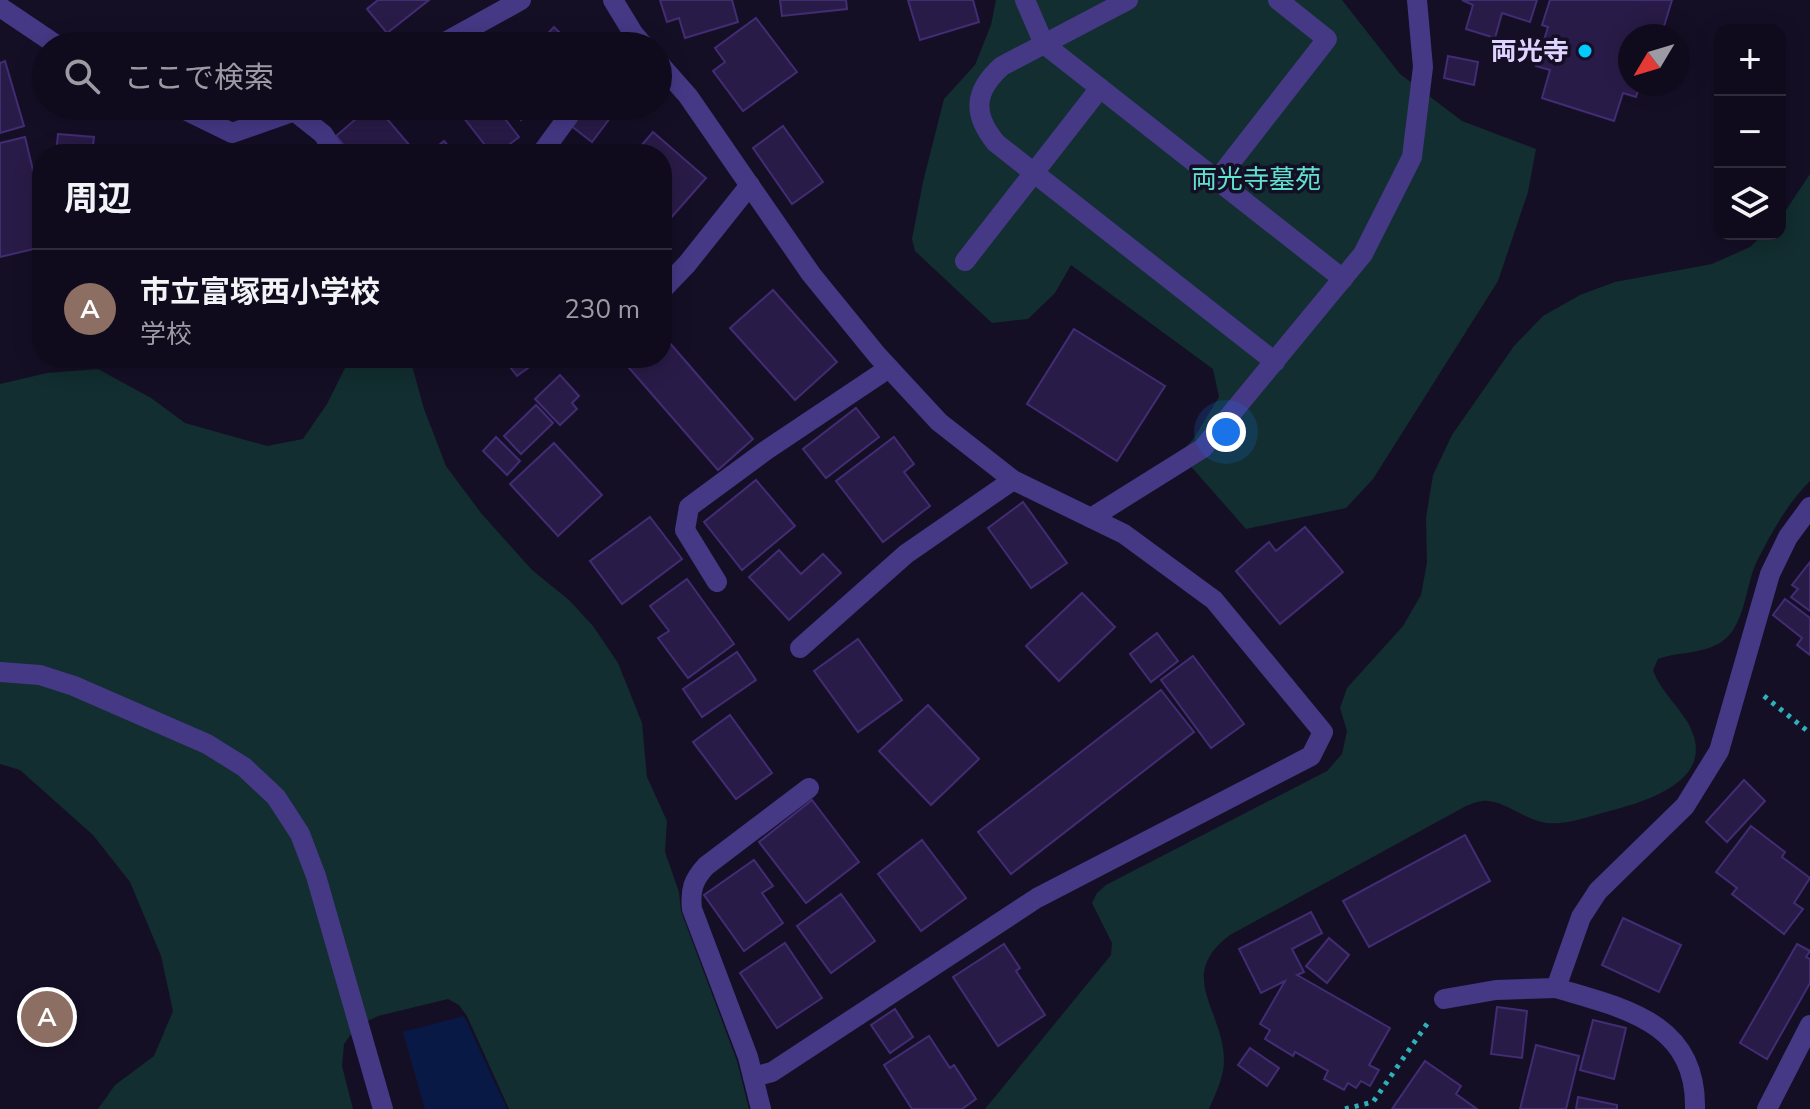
<!DOCTYPE html>
<html lang="ja">
<meta charset="utf-8">
<style>
:root{--surface:#100b1c;--page:#1e1929;--text:#f1f3f6;--muted:#9c9ba3;--line:#302b3b;--accent:#b45309}
body{margin:0;font-family:"Nunito Sans","Noto Sans JP",sans-serif;background:var(--page);color:var(--text)}
.controls{position:absolute;right:24px;top:24px;display:grid;overflow:hidden;border-radius:16px;box-shadow:0 4px 20px #0003}
.controls button{width:72px;height:72px;display:grid;place-items:center;padding:0;border:0;border-bottom:2px solid var(--line);background:var(--surface);color:var(--text);font:40px sans-serif}
.compass{position:absolute;left:1618px;top:24px;width:72px;height:72px;border-radius:50%;background:var(--surface);box-shadow:0 4px 20px #0003;rotate:232deg}
.you{position:absolute;left:1226px;top:432px;width:28px;height:28px;margin:-20px;border:6px solid #fff;border-radius:50%;background:#1a73e8;box-shadow:0 0 0 12px #1a73e833}
.badge{display:grid;place-items:center;width:52px;height:52px;border-radius:50%;background:var(--accent);color:#fff;font-size:26px;font-weight:700}
.pin{position:absolute;translate:-50% -50%;border:4px solid #fff;box-shadow:0 2px 8px #0006}
.list{margin:0;padding:0;list-style:none}
h2{display:flex;justify-content:space-between;align-items:center;height:104px;margin:0;padding:0 32px;font-size:34px}
h2 small{font-size:26px;font-weight:400;color:var(--muted)}
.list li{display:grid;grid-template-columns:52px 1fr auto;gap:24px;align-items:center;box-sizing:border-box;height:120px;padding:0 32px;border-top:2px solid var(--line)}
.list b{display:block;font-size:30px;white-space:nowrap}
.list p{margin:0;font-size:26px;white-space:nowrap;color:var(--muted)}
.list em{font-size:26px;font-style:normal;color:var(--muted)}
.icon{flex:none;width:44px;height:44px;fill:none;stroke:currentColor;stroke-width:2;stroke-linecap:round;stroke-linejoin:round}
.map{position:relative;flex:none;width:1810px;height:1109px;overflow:hidden}
.search{position:absolute;background:var(--surface);box-shadow:0 4px 20px #0003;left:32px;top:32px;width:640px;height:88px;display:flex;align-items:center;gap:20px;box-sizing:border-box;padding:0 28px;border-radius:44px;color:var(--muted);font-size:30px}
.panel{position:absolute;background:var(--surface);box-shadow:0 4px 20px #0003;left:32px;top:144px;width:640px;height:224px;border-radius:32px}
.map>svg:first-child{display:block}
.green{fill:#122e30}
.water{fill:#091945}
.building{fill:#291b47;stroke:#422c74;stroke-width:2}
.lines{fill:none;stroke-linecap:round;stroke-linejoin:round}
.path{stroke:#2eb2b9;stroke-width:5;stroke-dasharray:4 6;stroke-linecap:butt}
.minor{stroke:#453986;stroke-width:20}
.poi-dot{fill:#00caff;stroke:#150f26;stroke-width:3}
.labels{text-anchor:middle;stroke-width:7;stroke-linejoin:round;paint-order:stroke}
.poi-label{font-size:26px;font-weight:bold;fill:#ded4ff;stroke:#150f26;text-anchor:end}
.park-label{font-size:26px;fill:#5ee1cf;stroke:#150f26}
</style>
<div class="map">
<svg width="1810" height="1109" viewBox="0 0 1810 1109">
<rect width="100%" height="100%" fill="#150f26"/>
<g class="green">
<polygon points="996,0 1342,0 1400,74 1462,121 1536,149 1528,192 1498,281 1373,479 1346,508 1246,529 1180,454 1194,438 1219,397 1213,369 1071,265 1055,293 1028,319 992,323 915,251 912,239 923,182 944,99 975,65 991,25"/>
<path d="M 1810,174 L 1810,481 C 1787,504 1771,533 1756,563 C 1745,588 1745,630 1718,644 C 1700,654 1677,652 1658,659 L 1653,670 C 1661,694 1687,712 1694,737 C 1708,785 1640,803 1606,812 C 1587,817 1567,825 1546,823 C 1525,820 1502,799 1483,801 C 1478,801 1471,804 1466,806 L 1230,935 C 1175,976 1224,1010 1224,1061 C 1224,1077 1215,1095 1209,1109 L 985,1109 L 1111,955 L 1112,943 L 1092,903 L 1097,893 L 1106,885 L 1327,771 L 1342,754 L 1347,731 L 1340,708 L 1347,688 L 1403,626 L 1421,595 L 1427,562 L 1426,518 L 1433,475 L 1452,435 L 1514,346 L 1543,316 L 1580,295 L 1615,282 L 1712,264 L 1750,247 L 1764,234 L 1780,234 L 1780,219 Z"/>
<polygon points="355,358 410,358 424,409 446,466 481,513 532,570 569,600 593,626 618,663 642,723 647,777 667,821 665,852 679,892 681,911 737,1061 749,1109 509,1109 467,1016 459,1005 448,999 378,1016 357,1026 344,1044 342,1066 353,1109 98,1109 115,1085 154,1056 173,1011 161,956 130,882 93,835 20,770 0,764 0,384 47,373 98,369 151,398 185,423 267,446 303,439 327,404 346,366"/>
</g>
<polygon class="water" points="464,1016 507,1109 425,1109 403,1032"/>
<g class="building">
<polygon points="378,0 429,0 387,33 367,9"/>
<polygon points="660,0 732,0 738,22 685,38 679,18 667,22"/>
<polygon points="780,0 846,0 847,9 782,16"/>
<polygon points="908,0 973,0 979,22 920,40"/>
<polygon points="1462,0 1537,0 1530,22 1502,13 1495,38 1466,29 1473,5"/>
<polygon points="1550,0 1672,0 1661,36 1630,36 1630,84 1640,84 1636,97 1623,93 1614,121 1542,98 1550,70 1536,66 1548,27 1542,25"/>
<polygon points="756,18 797,72 743,111 713,71 725,62 715,48"/>
<polygon points="554,27 573,46 536,46"/>
<polygon points="1448,56 1478,62 1474,85 1444,78"/>
<polygon points="5,61 24,126 0,133 0,63"/>
<polygon points="371,106 376,106 411,147 403,154 351,154 336,136"/>
<polygon points="470,106 495,106 519,137 497,154 492,154 460,113"/>
<polygon points="510,106 537,106 521,120"/>
<polygon points="584,106 619,106 592,142 570,125"/>
<polygon points="783,126 823,182 792,204 753,148"/>
<polygon points="653,132 706,178 662,228 662,154 634,154"/>
<polygon points="58,134 94,137 92,154 56,154"/>
<polygon points="25,137 42,208 42,247 0,257 0,143"/>
<polygon points="444,141 455,154 428,154"/>
<polygon points="773,290 837,362 795,400 730,328"/>
<polygon points="1074,329 1165,386 1117,461 1027,404"/>
<polygon points="662,334 753,439 718,470 623,361 626,358 662,358"/>
<polygon points="503,358 542,358 517,376"/>
<polygon points="560,375 579,396 572,403 577,409 560,425 535,399"/>
<polygon points="536,405 553,423 521,454 504,436"/>
<polygon points="856,408 879,437 826,478 803,449"/>
<polygon points="496,437 520,461 507,475 483,451"/>
<polygon points="894,437 914,464 904,472 930,506 883,542 836,481"/>
<polygon points="554,443 602,495 558,536 510,484"/>
<polygon points="756,480 795,526 742,570 704,522"/>
<polygon points="1023,502 1067,563 1031,588 988,528"/>
<polygon points="650,517 682,559 622,604 590,561"/>
<polygon points="1305,527 1343,572 1280,624 1236,571 1269,542 1276,551"/>
<polygon points="779,550 801,574 823,554 841,573 789,620 749,577"/>
<polygon points="1810,562 1810,611 1791,597 1798,589 1792,585"/>
<polygon points="687,579 734,644 688,678 658,638 669,631 650,606"/>
<polygon points="1082,593 1115,627 1059,681 1026,646"/>
<polygon points="1785,599 1810,618 1810,655 1797,645 1802,638 1773,615"/>
<polygon points="1157,633 1178,661 1151,682 1130,654"/>
<polygon points="858,639 902,700 858,732 814,671"/>
<polygon points="737,652 756,680 702,717 683,689"/>
<polygon points="1193,656 1244,724 1211,748 1161,680"/>
<polygon points="1161,690 1194,732 1011,874 978,832"/>
<polygon points="928,705 979,759 931,805 879,751"/>
<polygon points="730,715 772,773 736,799 693,742"/>
<polygon points="1744,780 1765,801 1727,842 1706,822"/>
<polygon points="812,800 859,862 806,903 759,842"/>
<polygon points="1751,826 1785,852 1782,857 1810,878 1794,903 1803,909 1784,934 1732,894 1737,888 1716,872"/>
<polygon points="1465,835 1490,881 1369,947 1343,901"/>
<polygon points="922,840 966,898 921,931 878,874"/>
<polygon points="754,860 773,886 762,893 783,923 744,951 704,895"/>
<polygon points="841,894 875,941 831,973 797,926"/>
<polygon points="1311,912 1322,933 1292,949 1304,972 1297,975 1390,1028 1369,1065 1379,1070 1370,1086 1361,1081 1356,1088 1348,1083 1344,1090 1324,1079 1328,1071 1295,1052 1293,1056 1265,1039 1270,1030 1260,1024 1285,981 1261,993 1239,949"/>
<polygon points="1623,918 1681,945 1659,992 1602,965"/>
<polygon points="1329,938 1349,955 1327,983 1306,966"/>
<polygon points="785,943 822,998 777,1028 740,973"/>
<polygon points="1004,944 1020,968 1016,971 1045,1015 998,1046 953,977"/>
<polygon points="1797,944 1810,951 1806,957 1810,959 1810,983 1767,1059 1740,1043"/>
<polygon points="1497,1007 1527,1011 1522,1058 1491,1054"/>
<polygon points="895,1009 913,1037 890,1053 871,1025"/>
<polygon points="1593,1020 1626,1028 1614,1079 1580,1070"/>
<polygon points="929,1036 950,1068 954,1065 976,1099 962,1109 912,1109 884,1065"/>
<polygon points="1536,1045 1579,1056 1566,1109 1520,1109"/>
<polygon points="1250,1048 1279,1068 1267,1086 1238,1065"/>
<polygon points="1425,1061 1461,1086 1456,1094 1477,1109 1392,1109"/>
<polygon points="1578,1097 1617,1105 1617,1109 1576,1109"/>
</g>
<g class="lines">
<g class="path">
<polyline points="1764,696 1810,733"/>
<polyline points="1345,1109 1373,1102 1429,1021"/>
</g>
<g class="minor">
<polyline points="613,0 633,33 644,46"/>
<polyline points="1025,0 1044,44 1343,279"/>
<path d="M 1128,0 L 1002,66 C 974,91 972,114 996,143 L 1275,362"/>
<polyline points="0,7 58,46"/>
<polyline points="438,46 521,0"/>
<polyline points="658,62 688,96 811,274 877,355 939,422 1013,480 1124,534 1214,600 1323,732 1311,756 1037,898 772,1072 753,1077"/>
<polyline points="177,106 232,133 309,106"/>
<polyline points="294,111 323,134 336,154"/>
<polyline points="541,154 576,106"/>
<polyline points="1217,180 1327,39 1278,0"/>
<polyline points="965,261 1100,88"/>
<polyline points="662,290 687,264 750,185"/>
<polyline points="1091,518 1203,448 1363,254 1412,157 1423,67 1417,0"/>
<polyline points="717,582 685,530 689,507 765,451 889,368"/>
<polyline points="800,648 906,554 1013,480"/>
<polyline points="0,672 40,675 74,686 207,744 244,767 276,797 300,834 316,876 383,1109"/>
<polyline points="1444,999 1496,990 1556,988"/>
<path d="M 761,1109 L 748,1057 L 692,909 C 690,890 693,880 706,866 L 809,788"/>
<path d="M 1695,1109 C 1697,1022 1623,1008 1556,988 L 1581,917 L 1598,891 L 1685,806 L 1719,751 L 1770,574 L 1788,537 L 1810,507"/>
<polyline points="1767,1109 1810,1025"/>
</g>
</g>
<circle class="poi-dot" cx="1585" cy="51" r="8"/>
<g class="labels">
<g class="poi-label">
<text x="1569" y="60">両光寺</text>
</g>
<g class="park-label">
<text x="1256" y="188">両光寺墓苑</text>
</g>
</g>
</svg>
<div class="controls">
<button>+</button>
<button>−</button>
<button><svg class="icon" aria-label="layers" viewBox="0 0 24 24"><path d="M12 4l9 5-9 5-9-5zM3 14l9 5 9-5"/></svg></button>
</div>
<svg class="compass" viewBox="-18 -18 36 36"><path d="M0-13l5 13h-10z" fill="#e53935"/><path d="M0 13l5-13h-10z" fill="#9c9ba3"/></svg>
<div class="you"></div>
<div class="pin badge" style="left:47px;top:1017px;background:#8d6e63">A</div>
<div class="search"><svg class="icon" aria-label="search" viewBox="0 0 24 24"><circle cx="10" cy="10" r="6"/><path d="M15 15l6 6"/></svg>ここで検索</div>
<section class="panel">
<h2>周辺<small></small></h2>
<ul class="list">
<li><span class="badge" style="background:#8d6e63">A</span><div><b>市立富塚西小学校</b><p>学校</p></div><em>230 m</em></li>
</ul>
</section>
</div>
